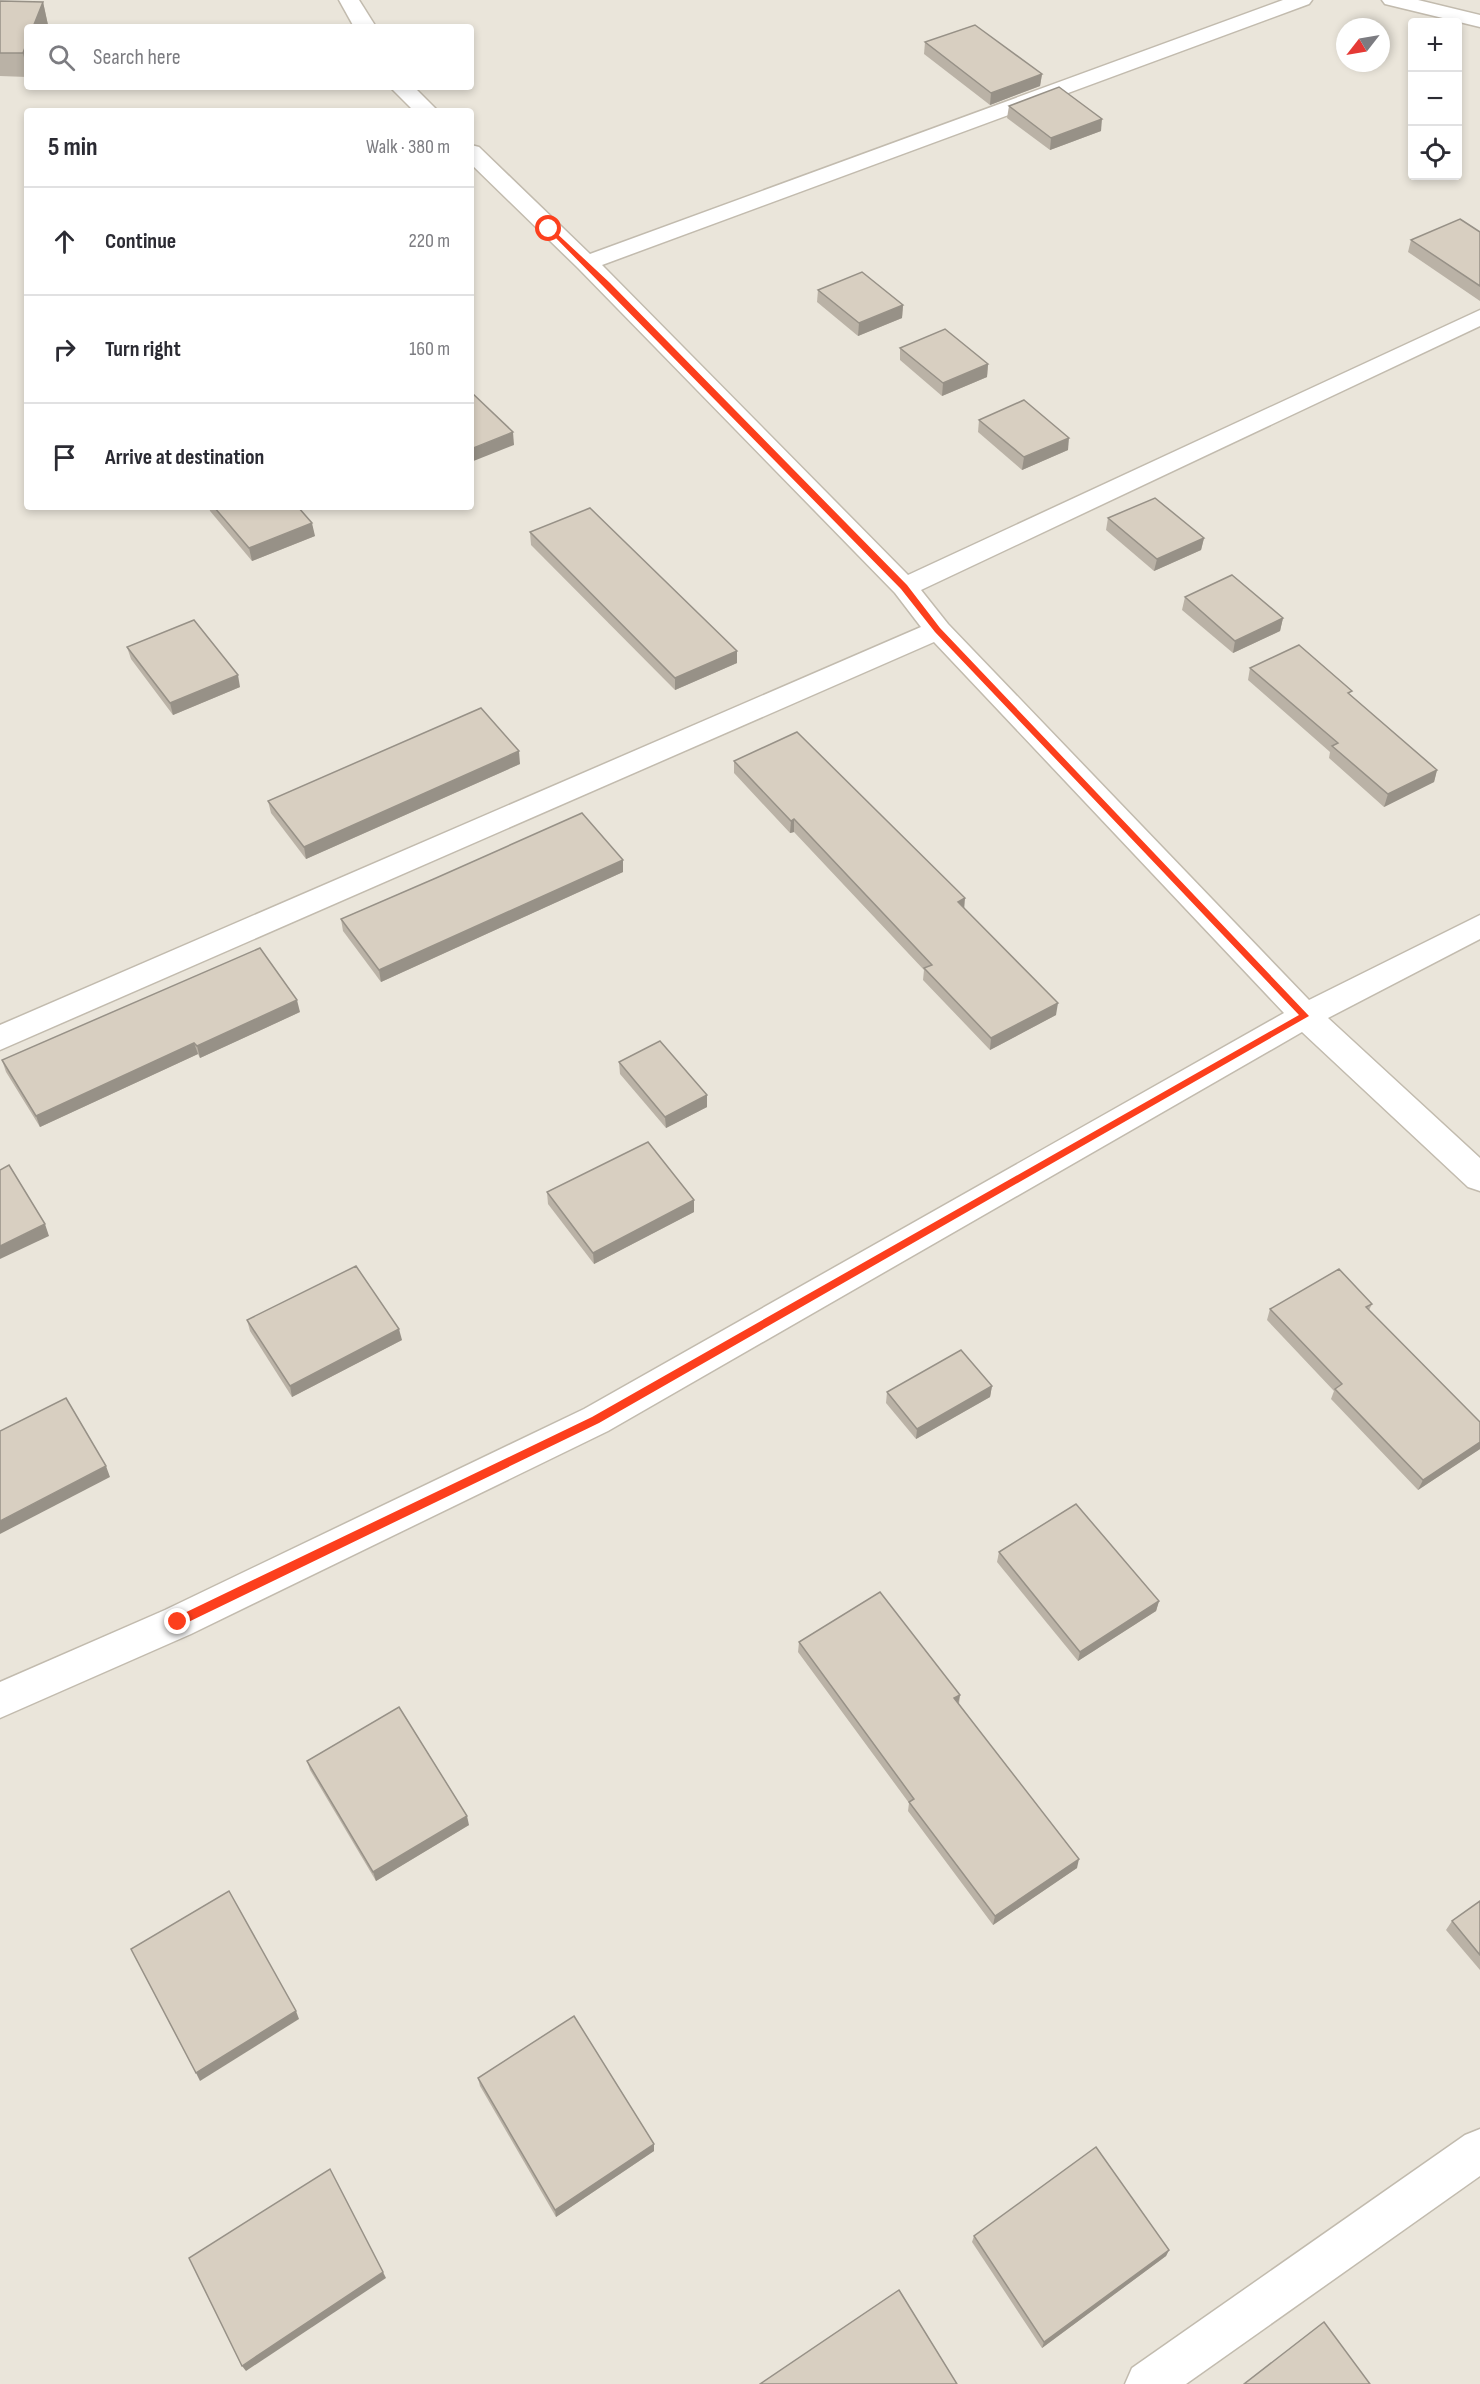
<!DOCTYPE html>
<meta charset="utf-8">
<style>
:root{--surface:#fff;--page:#f7f7f7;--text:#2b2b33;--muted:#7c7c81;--line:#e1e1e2}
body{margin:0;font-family:"Sofia Sans Condensed",sans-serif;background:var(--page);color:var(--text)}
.controls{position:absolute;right:18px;top:18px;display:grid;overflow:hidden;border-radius:6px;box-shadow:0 3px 9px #0003}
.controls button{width:54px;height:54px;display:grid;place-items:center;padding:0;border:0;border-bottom:2px solid var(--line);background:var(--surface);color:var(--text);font:30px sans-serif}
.compass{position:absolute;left:1336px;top:18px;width:54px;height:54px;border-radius:50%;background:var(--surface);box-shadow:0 3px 9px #0003;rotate:239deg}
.stop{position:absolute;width:18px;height:18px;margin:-14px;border:4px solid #fc3f1d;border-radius:50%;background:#fff}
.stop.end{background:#fc3f1d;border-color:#fff;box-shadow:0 2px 6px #0008}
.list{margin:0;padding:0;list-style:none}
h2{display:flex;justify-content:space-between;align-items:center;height:78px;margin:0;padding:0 24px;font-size:26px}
h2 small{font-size:20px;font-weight:400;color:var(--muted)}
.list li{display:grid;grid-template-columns:39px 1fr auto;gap:18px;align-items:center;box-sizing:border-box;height:108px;padding:0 24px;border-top:2px solid var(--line)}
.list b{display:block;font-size:22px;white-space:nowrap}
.list em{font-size:20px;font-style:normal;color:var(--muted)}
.icon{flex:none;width:33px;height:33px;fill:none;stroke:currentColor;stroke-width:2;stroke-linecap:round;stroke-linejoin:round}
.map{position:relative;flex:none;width:1480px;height:2384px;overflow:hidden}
.search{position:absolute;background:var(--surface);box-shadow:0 3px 9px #0003;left:24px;top:24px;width:450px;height:66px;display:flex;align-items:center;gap:15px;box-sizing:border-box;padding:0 21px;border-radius:6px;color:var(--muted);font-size:22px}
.panel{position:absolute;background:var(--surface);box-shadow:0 3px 9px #0003;left:24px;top:108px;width:450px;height:402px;border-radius:6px}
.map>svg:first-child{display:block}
.residential{fill:#eae5da;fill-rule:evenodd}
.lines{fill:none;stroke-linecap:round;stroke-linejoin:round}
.minor-casing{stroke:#c2bbae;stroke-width:3}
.minor{fill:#fff;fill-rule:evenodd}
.wall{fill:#bab2a6}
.shaded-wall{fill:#979187}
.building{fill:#d8cfc1;stroke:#979187;stroke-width:1.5}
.route{fill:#fc3f1d}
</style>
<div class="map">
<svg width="1480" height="2384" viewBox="0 0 1480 2384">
<rect width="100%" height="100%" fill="#f6f3ec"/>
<path class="residential" d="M 0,0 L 1480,0 L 1480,2384 L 0,2384 ZM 1412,22 L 1458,22 L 1458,176 L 1412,176 ZM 27,27 L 471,27 L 471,87 L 27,87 ZM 1345,27 L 1381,27 L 1381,63 L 1345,63 ZM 27,111 L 471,111 L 471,507 L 27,507 Z"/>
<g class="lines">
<defs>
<g id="minor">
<polygon points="339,0 359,0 376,27 354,27"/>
<polygon points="1283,0 1312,0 1309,4 602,265 908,575 1480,310 1480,326 921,590 948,624 1309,1000 1480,915 1480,939 1328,1018 1480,1158 1480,1191 1468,1187 1302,1032 608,1431 191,1634 0,1718 0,1682 165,1610 584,1409 1284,1013 934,642 0,1050 0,1025 921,627 895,593 578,268 471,164 471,145 479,147 590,254"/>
<polygon points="1382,0 1418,0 1480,15 1480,27 1385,4"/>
<polygon points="390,87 414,87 438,111 414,111"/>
<polygon points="1480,2129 1480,2176 1186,2384 1125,2384 1132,2368 1465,2135"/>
</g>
</defs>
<use href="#minor" class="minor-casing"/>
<use href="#minor" class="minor"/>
</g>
<g class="wall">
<polygon points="0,1 43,2 48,25 27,27 27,77 0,76"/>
<polygon points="925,42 1042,74 1040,86 990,105 924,54"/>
<polygon points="1009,106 1101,131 1050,150 1007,118"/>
<polygon points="1480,232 1480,301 1408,252 1411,240"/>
<polygon points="818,290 903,305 902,318 858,336 817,302"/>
<polygon points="900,348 988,364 987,377 942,396 900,360"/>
<polygon points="979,420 1068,450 1022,470 978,432"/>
<polygon points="209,507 298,507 315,536 252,561 210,511"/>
<polygon points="1108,518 1204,538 1201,550 1154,571 1106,530"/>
<polygon points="530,532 737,663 675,690 531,545"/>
<polygon points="1185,597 1283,618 1280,631 1233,653 1182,610"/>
<polygon points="127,647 240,687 173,715 131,659"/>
<polygon points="1250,668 1351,696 1437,770 1434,782 1384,807 1329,758 1330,752 1248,680"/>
<polygon points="734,761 964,908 1056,1015 990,1050 923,980 924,970 794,832 790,833 734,773"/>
<polygon points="520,764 306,859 271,813 268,801"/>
<polygon points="623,872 381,982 343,931 341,919 436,878"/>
<polygon points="300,1012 200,1058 198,1054 40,1127 6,1072 2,1060"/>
<polygon points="619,1062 707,1107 666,1128 620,1074"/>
<polygon points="547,1192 694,1200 694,1212 594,1264 548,1204"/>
<polygon points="1372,1304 1369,1310 1480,1422 1480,1449 1418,1490 1331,1399 1334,1391 1267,1320 1270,1309"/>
<polygon points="247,1320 402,1340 292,1397 250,1331"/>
<polygon points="992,1386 990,1397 916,1439 886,1403 887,1392"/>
<polygon points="999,1552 1159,1601 1156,1611 1078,1661 997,1562"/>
<polygon points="799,1642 960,1695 959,1704 1077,1868 993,1925 908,1811 909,1803 798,1652"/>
<polygon points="307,1761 469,1825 376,1881 310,1770"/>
<polygon points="1480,1901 1480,1970 1446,1930 1452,1921"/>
<polygon points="478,2078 654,2144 654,2151 556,2217 480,2086"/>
<polygon points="974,2236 1169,2250 1166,2256 1042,2348 972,2242"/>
</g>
<g class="shaded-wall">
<polygon points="43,2 48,25 47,27 33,27"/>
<polygon points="27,42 27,71 23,53"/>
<polygon points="1042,74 1040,86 990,105 991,93"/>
<polygon points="1102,119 1101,131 1050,150 1051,138"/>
<polygon points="903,305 902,318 858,336 859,323"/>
<polygon points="988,364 987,377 942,396 943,383"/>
<polygon points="513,432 514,445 471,462 471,449"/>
<polygon points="1069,438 1068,450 1022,470 1024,457"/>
<polygon points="312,523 315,536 252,561 249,548"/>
<polygon points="1204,538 1201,550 1154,571 1157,559"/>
<polygon points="1283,618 1280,631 1233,653 1235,641"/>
<polygon points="737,651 737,663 675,690 675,678"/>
<polygon points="238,675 240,687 173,715 170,703"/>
<polygon points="519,751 520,764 306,859 304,847"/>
<polygon points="1437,770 1434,782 1384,807 1388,794"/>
<polygon points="794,819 794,832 790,833 791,821"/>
<polygon points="623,860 623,872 381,982 379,970"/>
<polygon points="965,898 964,911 958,902"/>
<polygon points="297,1000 300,1012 200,1058 197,1046"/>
<polygon points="1058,1003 1056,1015 990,1050 991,1038"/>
<polygon points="194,1043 198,1054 40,1127 36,1116"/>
<polygon points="707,1095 707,1107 666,1128 665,1117"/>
<polygon points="694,1200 694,1212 594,1264 593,1253"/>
<polygon points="45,1224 49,1236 0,1259 0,1246"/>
<polygon points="399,1329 402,1340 292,1397 290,1386"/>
<polygon points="992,1386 990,1397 916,1439 917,1429"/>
<polygon points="1480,1442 1480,1449 1418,1490 1423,1480"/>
<polygon points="106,1466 110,1477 0,1534 0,1521"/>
<polygon points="1159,1601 1156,1611 1078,1661 1080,1652"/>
<polygon points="960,1695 958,1704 954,1698"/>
<polygon points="467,1816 469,1825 376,1881 373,1872"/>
<polygon points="1079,1859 1077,1868 993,1925 995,1916"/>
<polygon points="296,2011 299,2019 200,2081 196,2073"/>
<polygon points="654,2144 654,2151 556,2217 555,2210"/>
<polygon points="1169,2250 1166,2256 1042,2348 1044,2342"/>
<polygon points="383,2272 386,2278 246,2371 242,2366"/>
</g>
<g class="building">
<polygon points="0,1 43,2 33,27 27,27 27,42 23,53 0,53"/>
<polygon points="975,25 1042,74 991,93 925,42"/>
<polygon points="1059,87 1102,119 1051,138 1009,106"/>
<polygon points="1460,219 1480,232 1480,286 1411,240"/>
<polygon points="862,272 903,305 859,323 818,290"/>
<polygon points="945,329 988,364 943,383 900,348"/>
<polygon points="471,392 513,432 471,449"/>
<polygon points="1024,400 1069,438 1024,457 979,420"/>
<polygon points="1155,498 1204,538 1157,559 1108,518"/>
<polygon points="214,507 298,507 312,523 249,548"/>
<polygon points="590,508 737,651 675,678 530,532"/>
<polygon points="1232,575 1283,618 1235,641 1185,597"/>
<polygon points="194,620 238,675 170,703 127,647"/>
<polygon points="1299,645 1352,691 1348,693 1437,770 1388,794 1332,746 1338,743 1250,668"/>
<polygon points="481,708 519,751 304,847 268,801"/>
<polygon points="797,732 965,898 958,902 1058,1003 991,1038 924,968 932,965 794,819 791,821 734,761"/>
<polygon points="582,813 623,860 379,970 341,919 436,878"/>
<polygon points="260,948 297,1000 197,1046 194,1043 36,1116 2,1060"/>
<polygon points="660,1041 707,1095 665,1117 619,1062"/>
<polygon points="648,1142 694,1200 593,1253 547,1192"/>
<polygon points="9,1165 45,1224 0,1246 0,1170"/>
<polygon points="356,1266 399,1329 290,1386 247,1320"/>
<polygon points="1339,1269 1372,1304 1366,1307 1480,1422 1480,1442 1423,1480 1335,1389 1342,1384 1270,1309"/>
<polygon points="961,1350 992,1386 917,1429 887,1392"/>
<polygon points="66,1398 106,1466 0,1521 0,1431"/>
<polygon points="1076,1504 1159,1601 1080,1652 999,1552"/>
<polygon points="880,1592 960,1695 954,1698 1079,1859 995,1916 909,1802 914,1799 799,1642"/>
<polygon points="399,1707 467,1816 373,1872 307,1761"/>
<polygon points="229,1891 296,2011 196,2073 131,1949"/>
<polygon points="1480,1901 1480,1955 1452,1921"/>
<polygon points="574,2016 654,2144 555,2210 478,2078"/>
<polygon points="1096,2147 1169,2250 1044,2342 974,2236"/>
<polygon points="330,2169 383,2272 242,2366 189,2258"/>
<polygon points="899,2290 957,2384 760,2384"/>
<polygon points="1324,2322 1370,2384 1244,2384"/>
</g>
<polygon class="route" points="546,228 551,228 610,283 907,585 940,628 1309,1016 599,1423 178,1627 174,1625 174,1618 592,1417 1299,1015 935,632 901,589"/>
</svg>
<div class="controls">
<button>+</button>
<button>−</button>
<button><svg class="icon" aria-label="locate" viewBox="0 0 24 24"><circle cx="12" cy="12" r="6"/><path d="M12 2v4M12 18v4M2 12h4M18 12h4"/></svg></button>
</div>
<svg class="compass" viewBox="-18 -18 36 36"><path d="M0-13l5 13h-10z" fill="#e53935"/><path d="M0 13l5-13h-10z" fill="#7c7c81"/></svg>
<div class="stop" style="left:549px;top:229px"></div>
<div class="stop end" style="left:178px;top:1622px"></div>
<div class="search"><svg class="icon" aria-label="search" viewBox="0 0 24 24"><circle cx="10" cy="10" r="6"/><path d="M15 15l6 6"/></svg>Search here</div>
<section class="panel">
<h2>5 min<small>Walk · 380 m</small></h2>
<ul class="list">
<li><svg class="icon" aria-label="ahead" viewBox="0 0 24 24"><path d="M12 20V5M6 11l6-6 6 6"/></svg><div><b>Continue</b></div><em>220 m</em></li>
<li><svg class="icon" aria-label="right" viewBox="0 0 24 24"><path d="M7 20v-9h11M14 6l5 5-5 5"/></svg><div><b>Turn right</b></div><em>160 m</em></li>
<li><svg class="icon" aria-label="arrive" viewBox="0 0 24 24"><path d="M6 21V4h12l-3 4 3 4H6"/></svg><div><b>Arrive at destination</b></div></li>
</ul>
</section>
</div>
